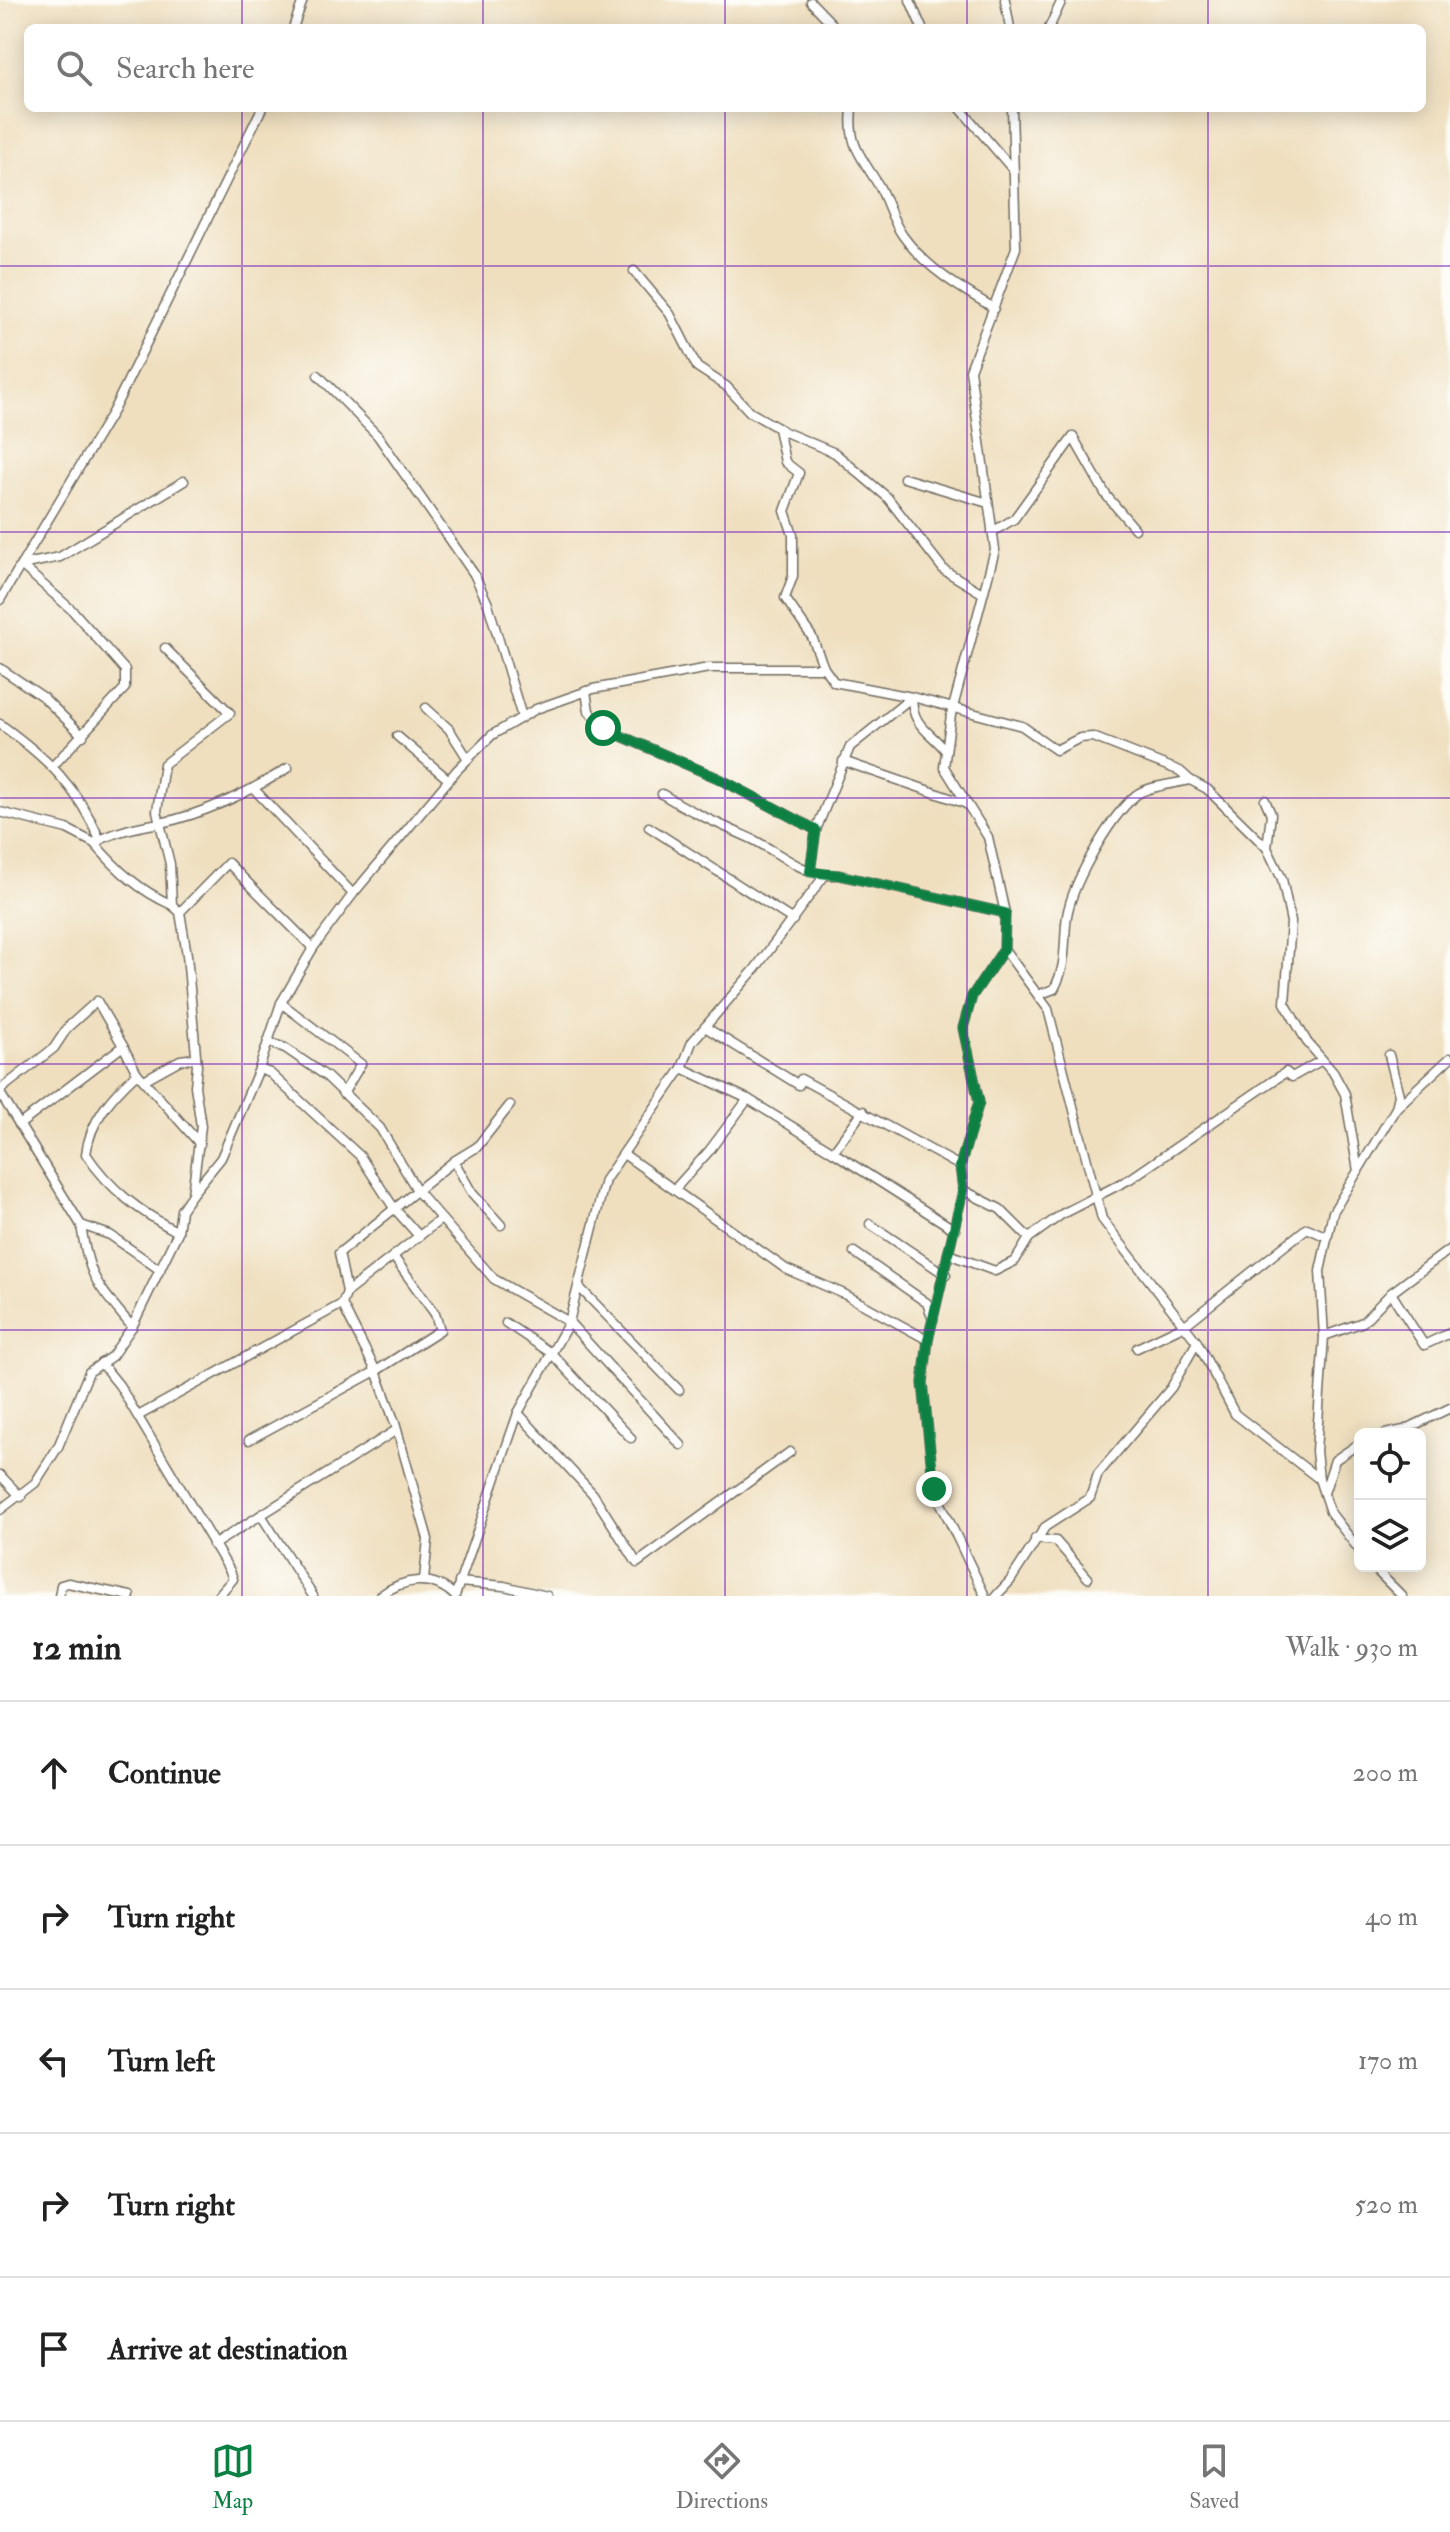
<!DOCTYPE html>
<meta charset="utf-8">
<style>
:root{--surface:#fff;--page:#f2f2f2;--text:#222;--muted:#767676;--line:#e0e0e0;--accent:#0b8043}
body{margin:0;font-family:"IM FELL Double Pica",serif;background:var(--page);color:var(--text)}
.controls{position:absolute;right:24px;bottom:24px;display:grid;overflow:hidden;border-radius:12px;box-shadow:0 4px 20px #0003}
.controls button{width:72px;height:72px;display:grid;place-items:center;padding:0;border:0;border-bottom:2px solid var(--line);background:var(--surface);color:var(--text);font:40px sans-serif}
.stop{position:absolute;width:24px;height:24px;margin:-18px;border:6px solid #0b8043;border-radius:50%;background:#fff}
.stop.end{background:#0b8043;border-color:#fff;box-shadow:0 2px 8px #0008}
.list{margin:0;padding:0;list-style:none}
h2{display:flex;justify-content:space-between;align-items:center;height:104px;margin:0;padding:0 32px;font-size:34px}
h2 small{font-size:26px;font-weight:400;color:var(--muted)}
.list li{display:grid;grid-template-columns:52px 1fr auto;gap:24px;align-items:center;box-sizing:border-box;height:144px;padding:0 32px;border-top:2px solid var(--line)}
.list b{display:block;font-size:30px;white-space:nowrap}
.list em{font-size:26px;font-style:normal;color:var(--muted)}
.icon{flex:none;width:44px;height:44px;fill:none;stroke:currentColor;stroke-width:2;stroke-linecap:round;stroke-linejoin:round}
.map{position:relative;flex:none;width:1450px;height:1596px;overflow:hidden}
.search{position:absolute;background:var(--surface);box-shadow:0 4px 20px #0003;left:24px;right:24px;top:24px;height:88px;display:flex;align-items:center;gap:20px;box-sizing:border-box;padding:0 28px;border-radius:12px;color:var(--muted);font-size:30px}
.sheet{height:824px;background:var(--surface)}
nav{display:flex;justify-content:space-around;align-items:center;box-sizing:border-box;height:112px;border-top:2px solid var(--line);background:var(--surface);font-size:22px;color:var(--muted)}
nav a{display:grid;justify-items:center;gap:4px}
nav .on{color:var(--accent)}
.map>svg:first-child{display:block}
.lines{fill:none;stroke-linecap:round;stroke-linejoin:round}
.minor-casing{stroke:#706a5f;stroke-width:11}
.minor{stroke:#fff;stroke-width:8}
.route{stroke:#0b8043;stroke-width:10}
.grid{fill:none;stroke:#7b2cbf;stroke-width:2;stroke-opacity:0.55}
</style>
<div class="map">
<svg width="1450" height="1596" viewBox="0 0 1450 1596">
<rect width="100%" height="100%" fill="#fdfcf7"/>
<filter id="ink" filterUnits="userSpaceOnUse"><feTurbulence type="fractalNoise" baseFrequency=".0125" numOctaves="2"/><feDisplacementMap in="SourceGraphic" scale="16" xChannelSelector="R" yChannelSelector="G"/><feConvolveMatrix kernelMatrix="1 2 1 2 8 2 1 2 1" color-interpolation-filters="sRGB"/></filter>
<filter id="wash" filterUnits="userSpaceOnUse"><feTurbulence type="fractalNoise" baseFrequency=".006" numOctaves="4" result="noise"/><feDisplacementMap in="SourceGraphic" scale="32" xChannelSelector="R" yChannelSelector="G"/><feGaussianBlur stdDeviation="1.8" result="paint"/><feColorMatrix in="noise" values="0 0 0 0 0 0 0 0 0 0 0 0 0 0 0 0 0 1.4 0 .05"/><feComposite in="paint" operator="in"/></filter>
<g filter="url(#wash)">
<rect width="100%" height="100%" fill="#efdfbf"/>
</g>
<g filter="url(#ink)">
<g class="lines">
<defs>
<g id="minor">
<polyline points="910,0 922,28"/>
<polyline points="1005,0 1010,28"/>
<polyline points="811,2 836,28"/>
<polyline points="293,28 303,0"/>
<polyline points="1049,28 1062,0"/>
<path d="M 852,108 C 848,147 861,155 879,186 C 888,202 892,221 903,236 C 927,269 960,288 994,308"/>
<polyline points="960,108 1014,171"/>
<polyline points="1012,108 1016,248 970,370 995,550 951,715 944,767 988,837 1005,913 1004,949 1048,1009 1102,1219 1197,1342 1235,1414 1319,1479"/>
<polyline points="634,271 670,314 697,367 726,386 750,412 785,432 835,453 887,497 944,570 982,593"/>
<polyline points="318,375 378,436 474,574 488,604 522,717"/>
<polyline points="778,428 785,462 799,473 785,511 793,535 793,576 785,598 812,637 824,668 834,682 912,697 1022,726 1056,750 1080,738 1093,737 1180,771 1190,780"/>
<polyline points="904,478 988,503"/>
<polyline points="992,532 1014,519 1073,437 1106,495 1135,529"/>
<polyline points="0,600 113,411 262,108"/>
<polyline points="0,668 43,697 83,736"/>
<polyline points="586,691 589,711 603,728 720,779 816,830"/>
<polyline points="426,708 449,729 468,759"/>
<path d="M 0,724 C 47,758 77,786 100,840"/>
<polyline points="397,736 449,780"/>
<polyline points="843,761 967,804"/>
<polyline points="52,767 125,688 125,670 73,611 21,565 60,557 184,481"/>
<polyline points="254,789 353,894"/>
<path d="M 662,794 C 691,812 721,825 752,839 C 776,851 797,870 825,875"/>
<polyline points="1265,800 1271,814 1267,848 1282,879 1291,922 1285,1003 1307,1042 1333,1072 1345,1094 1358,1171"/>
<path d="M 0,812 L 67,829 L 94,843 C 116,831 136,827 160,823 C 202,815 252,791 288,768"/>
<polyline points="649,827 793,920"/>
<path d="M 94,843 C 118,871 139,890 172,905"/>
<path d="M 810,872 L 816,830 L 850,747 L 912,697 C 912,727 930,731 946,751"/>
<polyline points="180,912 228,863 313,948"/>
<path d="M 1038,995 L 1054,989 C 1066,967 1064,949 1066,924 C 1068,889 1109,818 1136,795 C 1147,786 1175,784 1190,780 L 1207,789 L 1267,848"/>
<polyline points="281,1003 361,1064 343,1094"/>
<polyline points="705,1027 799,1085"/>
<polyline points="268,1042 285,1048 326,1076 380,1128 418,1192 494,1279 569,1322 681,1445"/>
<path d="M 123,1046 L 137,1073 C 113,1095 90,1120 86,1154 C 110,1190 140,1212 178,1232"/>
<polyline points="1389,1055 1399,1095 1396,1108"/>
<polyline points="682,1068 748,1099 833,1152"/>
<polyline points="259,1069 270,1073 360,1156 394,1208 419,1236"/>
<polyline points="137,1073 200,1144"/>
<polyline points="801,1079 960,1166"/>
<polyline points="144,1080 180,1060 196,1058"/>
<polyline points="0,1090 54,1048 68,1027 97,1001 123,1046 19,1125"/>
<polyline points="0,1093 81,1225 110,1235 160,1270"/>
<polyline points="863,1111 833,1152 955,1230"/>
<polyline points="625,1155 786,1269 844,1294 928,1340"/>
<polyline points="454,1161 472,1193 501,1225"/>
<polyline points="674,1190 709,1151 748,1099"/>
<polyline points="963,1190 1000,1209 1029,1238"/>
<polyline points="192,1194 221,1158 259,1069 281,1003 313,948 353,894 457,770 492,735 536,709 593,689 709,668 824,668"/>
<polyline points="870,1224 946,1275"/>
<path d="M 81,1225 C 89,1280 98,1285 132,1327"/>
<polyline points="854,1252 927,1303 933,1320"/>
<polyline points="948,1254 995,1271 1015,1261 1029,1238 1062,1214 1130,1179 1286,1072 1292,1077 1322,1060"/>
<polyline points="579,1287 679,1390"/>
<polyline points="347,1292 339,1253 454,1161 477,1147 510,1105"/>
<polyline points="1391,1293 1450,1249"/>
<polyline points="342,1304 376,1371 395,1423 428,1539 424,1580"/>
<polyline points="506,1323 551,1353 631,1438"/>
<polyline points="1324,1336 1363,1322 1391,1293 1424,1345 1450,1333"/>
<polyline points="1137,1348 1185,1325 1307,1228 1327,1237"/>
<polyline points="101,1363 119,1385 230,1571 233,1579 218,1596"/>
<polyline points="518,1413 593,1494 637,1563 790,1452"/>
<polyline points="138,1416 342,1304 347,1292 441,1219"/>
<polyline points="1385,1434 1404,1430 1450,1408"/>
<polyline points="249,1440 376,1371 440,1330 435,1314 393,1256"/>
<polyline points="0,1475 21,1497"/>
<polyline points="1324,1493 1335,1460 1360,1443"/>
<polyline points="0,1510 35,1483 58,1447 89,1372 112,1356 132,1327 178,1232 181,1210 192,1194 201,1126 195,1086 197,1066 187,955 180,912 172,905 170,864 157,811 164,764 230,713 165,648"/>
<polyline points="261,1515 313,1596"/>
<polyline points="1035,1539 1056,1541 1088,1578"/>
<polyline points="213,1545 395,1431"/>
<polyline points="1360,1551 1330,1512 1319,1479 1316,1451 1324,1336 1320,1271 1333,1212 1396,1108 1450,1058"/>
<polyline points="1372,1566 1402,1596"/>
<polyline points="459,1582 504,1586 547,1596"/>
<polyline points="59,1596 61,1585 68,1583 130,1596"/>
<path d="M 380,1596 C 403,1578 433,1574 455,1596 L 518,1413 L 569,1322 L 605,1180 L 682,1068 L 692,1042 L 755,969 L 825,875 L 839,875 L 1005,913"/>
<polyline points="985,1596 934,1489 923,1383 928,1340 963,1190 960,1166 979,1102 963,1028 972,996 1004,949"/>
<polyline points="996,1596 1010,1581 1045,1527 1090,1498 1098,1474 1171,1388 1197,1342"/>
</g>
</defs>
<use href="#minor" class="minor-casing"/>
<use href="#minor" class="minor"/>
</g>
</g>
<g class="lines" filter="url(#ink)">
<polyline class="route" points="603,728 720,779 816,830 810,872 839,875 1005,913 1004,949 972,996 963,1028 979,1102 960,1166 963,1190 928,1340 923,1383 934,1489"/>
</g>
<path class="grid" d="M 242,0 L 242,28M 483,0 L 483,28M 725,0 L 725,28M 967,0 L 967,28M 1208,0 L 1208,28M 242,108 L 242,1596M 483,108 L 483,1596M 725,108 L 725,1596M 967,108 L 967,1596M 1208,108 L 1208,1596M 0,266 L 1450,266M 0,532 L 1450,532M 0,798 L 1450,798M 0,1064 L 1450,1064M 0,1330 L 1450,1330"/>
</svg>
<div class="controls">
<button><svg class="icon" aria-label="locate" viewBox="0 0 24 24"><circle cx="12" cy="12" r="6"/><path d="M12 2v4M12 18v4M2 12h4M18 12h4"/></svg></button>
<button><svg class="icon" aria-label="layers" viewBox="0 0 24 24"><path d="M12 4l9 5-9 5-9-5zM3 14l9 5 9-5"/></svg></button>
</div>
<div class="stop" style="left:603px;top:728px"></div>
<div class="stop end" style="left:934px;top:1489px"></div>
<div class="search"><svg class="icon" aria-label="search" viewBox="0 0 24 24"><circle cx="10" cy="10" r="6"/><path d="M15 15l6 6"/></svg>Search here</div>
</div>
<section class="sheet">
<h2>12 min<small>Walk · 930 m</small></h2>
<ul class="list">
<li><svg class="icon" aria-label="ahead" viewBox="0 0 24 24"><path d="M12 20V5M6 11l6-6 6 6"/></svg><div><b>Continue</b></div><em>200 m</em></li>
<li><svg class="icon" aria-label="right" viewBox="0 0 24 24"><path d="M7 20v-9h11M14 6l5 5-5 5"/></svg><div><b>Turn right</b></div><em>40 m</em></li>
<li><svg class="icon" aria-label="left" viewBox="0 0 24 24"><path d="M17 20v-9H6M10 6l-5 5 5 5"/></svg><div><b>Turn left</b></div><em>170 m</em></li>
<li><svg class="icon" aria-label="right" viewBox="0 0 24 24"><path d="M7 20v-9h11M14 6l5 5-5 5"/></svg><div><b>Turn right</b></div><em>520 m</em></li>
<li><svg class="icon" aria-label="arrive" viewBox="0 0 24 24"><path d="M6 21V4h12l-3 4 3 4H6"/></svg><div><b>Arrive at destination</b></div></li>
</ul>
</section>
<nav>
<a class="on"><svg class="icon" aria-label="map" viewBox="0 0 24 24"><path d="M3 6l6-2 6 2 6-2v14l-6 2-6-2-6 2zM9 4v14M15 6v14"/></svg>Map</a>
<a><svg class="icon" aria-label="directions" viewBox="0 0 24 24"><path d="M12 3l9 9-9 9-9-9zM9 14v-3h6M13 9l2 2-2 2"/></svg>Directions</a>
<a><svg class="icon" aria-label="saved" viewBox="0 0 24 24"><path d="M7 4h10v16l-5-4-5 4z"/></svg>Saved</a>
</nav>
